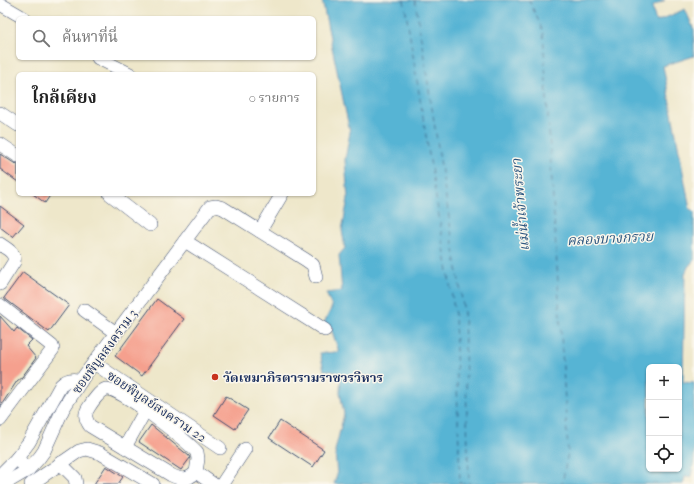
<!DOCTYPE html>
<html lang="th">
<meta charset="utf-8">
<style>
:root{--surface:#fff;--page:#f6f6f6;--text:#222;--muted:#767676;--line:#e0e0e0}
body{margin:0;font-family:"IM FELL French Canon","Noto Serif Thai",serif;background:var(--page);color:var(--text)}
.controls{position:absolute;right:12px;bottom:12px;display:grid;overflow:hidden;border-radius:6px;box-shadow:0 1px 3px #0004}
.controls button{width:36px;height:36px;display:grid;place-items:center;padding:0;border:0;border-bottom:1px solid var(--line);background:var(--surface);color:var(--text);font:20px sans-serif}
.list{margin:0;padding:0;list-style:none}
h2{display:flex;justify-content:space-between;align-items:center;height:52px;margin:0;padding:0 16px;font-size:17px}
h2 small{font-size:13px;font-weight:400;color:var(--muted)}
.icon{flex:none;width:22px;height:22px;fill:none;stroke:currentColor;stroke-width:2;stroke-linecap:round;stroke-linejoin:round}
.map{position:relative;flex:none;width:694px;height:484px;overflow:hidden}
.search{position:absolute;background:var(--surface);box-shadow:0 1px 3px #0004;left:16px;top:16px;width:300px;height:44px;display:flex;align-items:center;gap:10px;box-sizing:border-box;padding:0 14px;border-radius:6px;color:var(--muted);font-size:15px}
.panel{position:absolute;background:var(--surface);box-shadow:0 1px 3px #0004;left:16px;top:72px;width:300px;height:124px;border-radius:6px}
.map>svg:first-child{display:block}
.water{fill:#56b4d4;stroke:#387299;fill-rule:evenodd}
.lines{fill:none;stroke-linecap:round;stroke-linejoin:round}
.ferry{stroke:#2d5781;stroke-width:1;stroke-dasharray:5 4;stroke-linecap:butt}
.building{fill:#f5a08e}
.minor-casing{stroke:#3b4b6e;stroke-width:14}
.minor{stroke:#fff;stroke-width:13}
.poi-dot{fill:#c8321e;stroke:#fbf7ec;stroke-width:1.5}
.labels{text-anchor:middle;stroke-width:3;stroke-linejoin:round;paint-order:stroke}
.street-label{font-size:13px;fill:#1b2f5e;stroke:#fbf7ec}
.poi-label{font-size:13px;font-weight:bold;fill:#1b2f5e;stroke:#fbf7ec;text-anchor:start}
.water-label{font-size:14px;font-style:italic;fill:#2d5781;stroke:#fbf7ec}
</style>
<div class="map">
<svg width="694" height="484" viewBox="0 0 694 484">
<rect width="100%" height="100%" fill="#fbf7ec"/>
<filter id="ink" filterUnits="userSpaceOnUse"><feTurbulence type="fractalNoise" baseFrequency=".025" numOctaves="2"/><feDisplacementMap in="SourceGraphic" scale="8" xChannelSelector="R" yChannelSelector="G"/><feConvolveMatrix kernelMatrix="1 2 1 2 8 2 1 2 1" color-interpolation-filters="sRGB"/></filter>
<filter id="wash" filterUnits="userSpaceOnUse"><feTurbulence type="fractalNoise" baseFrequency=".012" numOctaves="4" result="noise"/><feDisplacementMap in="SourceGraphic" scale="16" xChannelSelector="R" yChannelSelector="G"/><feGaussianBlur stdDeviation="0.9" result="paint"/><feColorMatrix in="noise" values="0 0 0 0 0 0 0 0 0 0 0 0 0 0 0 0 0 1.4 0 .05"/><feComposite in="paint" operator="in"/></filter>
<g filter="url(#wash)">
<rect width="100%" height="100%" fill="#eee7ca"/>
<path class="water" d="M 322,0 L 665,0 L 652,7 L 656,22 L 685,9 L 694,30 L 694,56 L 663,66 L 690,209 L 694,211 L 694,260 L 688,267 L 685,274 L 683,382 L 694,383 L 694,459 L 691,477 L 685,477 L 683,484 L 334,484 L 337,475 L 335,451 L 344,414 L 340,392 L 341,373 L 324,370 L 320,353 L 339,352 L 332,331 L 324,323 L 332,307 L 326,293 L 342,291 L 339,255 L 345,248 L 342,230 L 348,199 L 345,160 L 350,132 ZM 649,367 L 679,367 L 679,469 L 649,469 Z"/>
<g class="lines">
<g class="ferry">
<polyline points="404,0 455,315 460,484"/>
<polyline points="415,0 464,313 469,484"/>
<polyline points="529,0 543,31 568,452 562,484"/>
</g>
</g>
<g id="blocks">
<g class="building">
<polygon points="0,154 14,163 18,164 18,182 0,169"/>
<polygon points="33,194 51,194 45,203"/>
<polygon points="0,206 24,224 13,237 0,227"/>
<polygon points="23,272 69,305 49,332 4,298"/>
<polygon points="157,299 184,319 142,376 115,356"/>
<polygon points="0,316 14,332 17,328 32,340 26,346 36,358 22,377 17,381 0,407"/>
<polygon points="226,396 248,410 235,429 214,415"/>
<polygon points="280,421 324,450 313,467 269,438"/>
<polygon points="151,425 189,456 190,458 181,470 139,442"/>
<polygon points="106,466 123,477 118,484 94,484"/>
</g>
</g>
</g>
<g filter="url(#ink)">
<use href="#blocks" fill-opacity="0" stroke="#3b4b6e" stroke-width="1"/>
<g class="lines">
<defs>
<g id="minor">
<polyline points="0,4 24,18"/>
<polyline points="98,58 130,74"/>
<polyline points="0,113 18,125"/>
<polyline points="0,144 18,156"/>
<polyline points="110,194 150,225"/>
<polyline points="260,231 282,194"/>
<polyline points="185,241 325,330"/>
<path d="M 0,244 C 7,249 16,253 14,262 L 0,284"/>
<polyline points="0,305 52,346 53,349 0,420"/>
<polyline points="84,310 116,333"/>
<polyline points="94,363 220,448"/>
<polyline points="125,447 145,411"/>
<polyline points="60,463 75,478 76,484"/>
<path d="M 28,470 L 17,458 L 29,442 L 61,385 C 67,379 73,378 81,381"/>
<path d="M 196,472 L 198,459 L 197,452 C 186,441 119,386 106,389 C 100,391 92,402 89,407 C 84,414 85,419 90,426 L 171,475 C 182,480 187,481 196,472 L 213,484"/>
<polyline points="0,475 17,458"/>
<polyline points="4,484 28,470 39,458 44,451 63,409 84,376 210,207 216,206 223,208 306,260 313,265 316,277"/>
<polyline points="31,484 79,451 87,449 100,453 153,484"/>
<polyline points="222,484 245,449"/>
</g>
</defs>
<use href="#minor" class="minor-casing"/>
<use href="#minor" class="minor"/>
</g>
</g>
<circle class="poi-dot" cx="215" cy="377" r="4"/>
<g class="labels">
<g class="street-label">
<text transform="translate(104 351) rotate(-54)" y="5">ซอยพิบูลสงคราม 3</text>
<text transform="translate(157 406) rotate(34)" y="5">ซอยพิบูลย์สงคราม 22</text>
</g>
<g class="poi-label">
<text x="223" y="382">วัดเขมาภิรตารามราชวรวิหาร</text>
</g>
<g class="water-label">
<text transform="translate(520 205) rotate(-95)" y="5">แม่น้ำเจ้าพระยา</text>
<text transform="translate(610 238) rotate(-3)" y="5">คลองบางกรวย</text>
</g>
</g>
</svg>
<div class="controls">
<button>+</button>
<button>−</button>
<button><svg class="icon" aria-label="locate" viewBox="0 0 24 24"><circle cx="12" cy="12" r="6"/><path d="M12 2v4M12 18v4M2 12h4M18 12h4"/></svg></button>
</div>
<div class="search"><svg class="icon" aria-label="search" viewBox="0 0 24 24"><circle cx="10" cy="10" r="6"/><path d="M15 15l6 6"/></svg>ค้นหาที่นี่</div>
<section class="panel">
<h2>ใกล้เคียง<small>0 รายการ</small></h2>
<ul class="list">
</ul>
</section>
</div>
